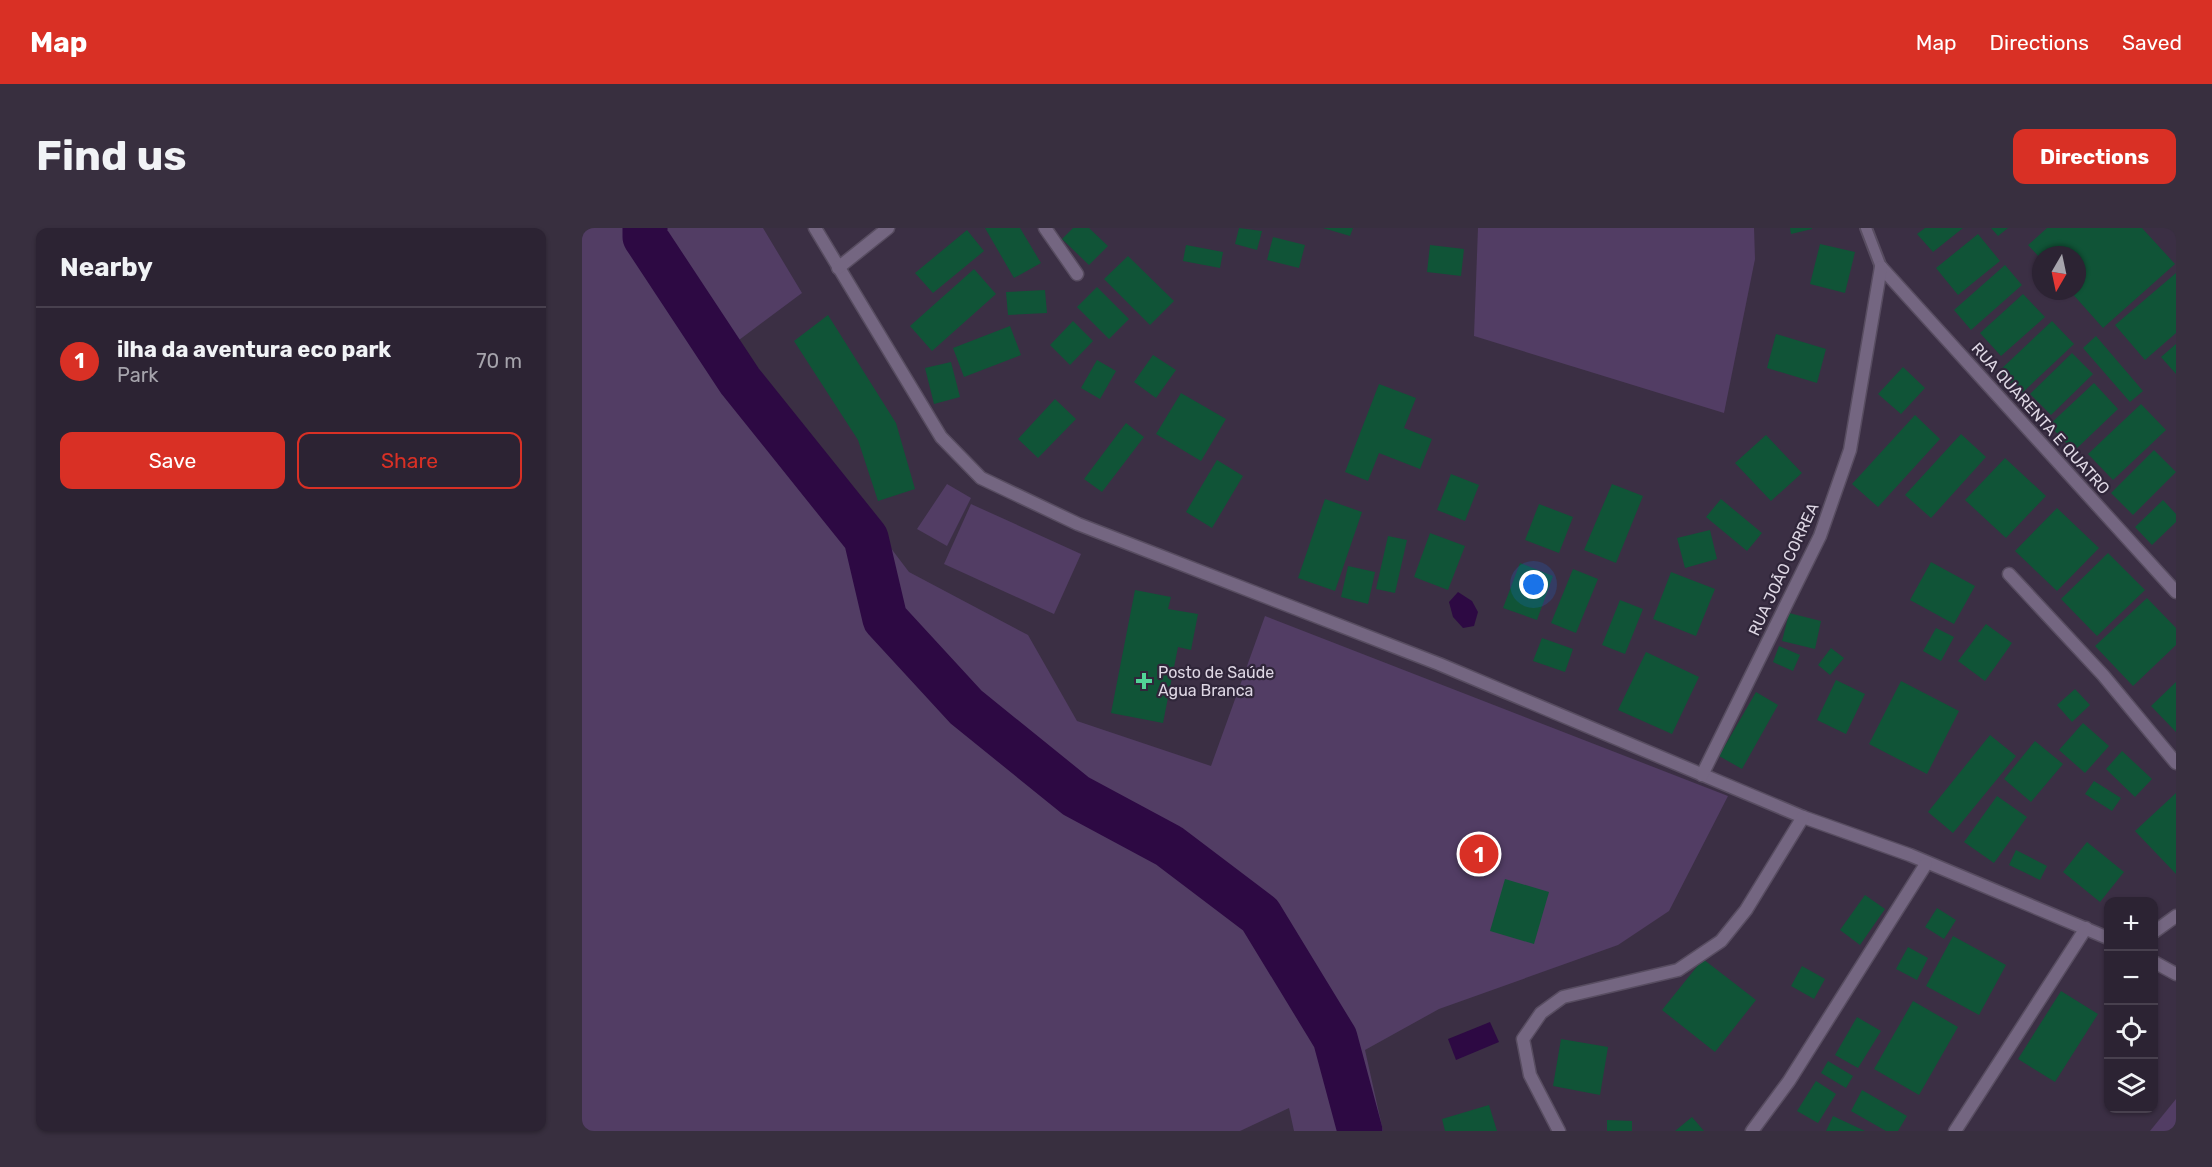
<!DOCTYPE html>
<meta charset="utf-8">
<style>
:root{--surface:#2c2333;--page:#382f3f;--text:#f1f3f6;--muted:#a6a4ac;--line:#48404e;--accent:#d93025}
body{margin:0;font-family:Rubik,sans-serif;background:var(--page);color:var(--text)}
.controls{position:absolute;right:18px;bottom:18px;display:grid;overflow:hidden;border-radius:12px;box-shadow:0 2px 4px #0004}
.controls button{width:54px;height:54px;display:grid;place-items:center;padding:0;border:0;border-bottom:2px solid var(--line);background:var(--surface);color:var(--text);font:30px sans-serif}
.compass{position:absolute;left:1450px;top:18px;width:54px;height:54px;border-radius:50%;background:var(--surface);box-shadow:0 2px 4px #0004;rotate:189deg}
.you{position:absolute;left:952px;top:357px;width:21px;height:21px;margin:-15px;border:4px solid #fff;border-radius:50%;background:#1a73e8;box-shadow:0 0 0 9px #1a73e833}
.badge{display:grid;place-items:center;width:39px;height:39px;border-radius:50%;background:var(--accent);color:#fff;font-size:20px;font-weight:700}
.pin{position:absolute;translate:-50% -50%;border:3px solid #fff;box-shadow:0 2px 6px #0006}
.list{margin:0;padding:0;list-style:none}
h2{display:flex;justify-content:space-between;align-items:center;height:78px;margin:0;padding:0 24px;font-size:26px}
h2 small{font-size:20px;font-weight:400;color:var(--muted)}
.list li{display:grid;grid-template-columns:39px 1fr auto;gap:18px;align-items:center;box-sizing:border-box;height:108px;padding:0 24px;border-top:2px solid var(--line)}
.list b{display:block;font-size:22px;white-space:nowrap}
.list p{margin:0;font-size:20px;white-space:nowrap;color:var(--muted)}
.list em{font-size:20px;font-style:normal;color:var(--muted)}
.actions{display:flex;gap:12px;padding:18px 24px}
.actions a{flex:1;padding:14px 0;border:2px solid var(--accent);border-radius:12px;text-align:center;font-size:21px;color:var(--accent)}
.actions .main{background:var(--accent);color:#fff}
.icon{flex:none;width:33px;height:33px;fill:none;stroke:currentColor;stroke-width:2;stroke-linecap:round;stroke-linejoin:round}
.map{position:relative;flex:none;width:1594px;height:903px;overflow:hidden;border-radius:12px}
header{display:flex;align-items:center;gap:36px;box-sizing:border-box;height:84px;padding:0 30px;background:var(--accent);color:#fff}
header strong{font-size:28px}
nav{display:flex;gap:33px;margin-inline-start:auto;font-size:21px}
.intro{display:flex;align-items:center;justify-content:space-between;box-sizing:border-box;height:144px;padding:0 36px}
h1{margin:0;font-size:42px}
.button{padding:15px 27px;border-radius:12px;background:var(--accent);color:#fff;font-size:21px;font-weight:700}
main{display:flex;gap:36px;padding:0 36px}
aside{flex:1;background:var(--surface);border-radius:12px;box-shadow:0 2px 4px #0004}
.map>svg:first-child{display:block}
.green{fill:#523d64}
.water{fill:#2d0943}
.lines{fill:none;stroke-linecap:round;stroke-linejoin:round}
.river{stroke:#2d0943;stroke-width:45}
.building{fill:#105437}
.service-casing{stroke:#584d61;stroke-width:14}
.minor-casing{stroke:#584d61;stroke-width:15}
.service{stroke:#746681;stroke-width:10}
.minor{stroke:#746681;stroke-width:12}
.poi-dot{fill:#52d397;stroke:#30263a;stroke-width:2}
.labels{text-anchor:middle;stroke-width:4.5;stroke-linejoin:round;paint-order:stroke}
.street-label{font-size:16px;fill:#ded7e4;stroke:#30263a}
.poi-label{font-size:16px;fill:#ded7e4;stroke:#30263a;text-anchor:start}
</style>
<header>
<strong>Map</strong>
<nav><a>Map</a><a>Directions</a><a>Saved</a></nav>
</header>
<div class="intro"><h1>Find us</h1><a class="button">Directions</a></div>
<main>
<aside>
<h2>Nearby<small></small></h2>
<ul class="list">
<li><span class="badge">1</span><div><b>ilha da aventura eco park</b><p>Park</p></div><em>70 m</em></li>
</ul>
<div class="actions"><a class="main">Save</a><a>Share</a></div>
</aside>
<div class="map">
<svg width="1594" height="903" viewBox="0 0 1594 903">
<rect width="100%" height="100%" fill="#3b2f44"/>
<g class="green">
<polygon points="0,0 181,0 220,65 153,115 327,344 446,407 495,493 629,538 683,388 1146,568 1087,683 1036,717 857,781 783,822 801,903 712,903 707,880 658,903 0,903"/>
<polygon points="896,0 1172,0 1173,31 1142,185 892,108"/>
<polygon points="365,256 389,270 365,318 335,301"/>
<polygon points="389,276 499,326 472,386 362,336"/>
<polygon points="1594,871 1594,903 1568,903"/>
</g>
<g class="water">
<polygon points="876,364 890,373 896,384 892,398 881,400 871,389 867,374"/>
<polygon points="908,794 917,814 874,832 866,811"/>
</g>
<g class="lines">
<polyline class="river" points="63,0 63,9 158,153 284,310 303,391 384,479 494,568 587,618 678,687 753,810 778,903"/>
</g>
<g class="building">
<polygon points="403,0 438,0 459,35 432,50"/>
<polygon points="491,0 507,0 526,18 507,37 480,11"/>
<polygon points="657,0 680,3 675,22 653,16"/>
<polygon points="741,0 771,0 768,8"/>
<polygon points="1208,0 1230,0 1230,1 1209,6"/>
<polygon points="1343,0 1381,0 1351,24 1335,6"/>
<polygon points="1409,0 1426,0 1416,8"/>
<polygon points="1465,0 1560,0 1593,36 1521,100 1488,63 1495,63 1495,27 1459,27 1459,31 1446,17"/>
<polygon points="385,2 402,23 351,65 333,45"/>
<polygon points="1396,6 1418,33 1376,67 1354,40"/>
<polygon points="691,9 723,17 717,40 685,32"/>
<polygon points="1238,16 1273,24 1263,65 1228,56"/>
<polygon points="604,17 641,24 638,40 601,33"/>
<polygon points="848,17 882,21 879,48 845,44"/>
<polygon points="546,28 592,73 568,97 522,51"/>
<polygon points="1423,37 1440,57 1389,102 1372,82"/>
<polygon points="392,41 414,66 350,123 328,98"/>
<polygon points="1594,45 1594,105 1563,132 1533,97"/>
<polygon points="515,59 547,91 527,111 495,79"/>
<polygon points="463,62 465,85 426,87 424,64"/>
<polygon points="1441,66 1463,89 1419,128 1398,105"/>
<polygon points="246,87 314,195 333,261 296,273 276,212 212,113"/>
<polygon points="491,93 511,113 488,137 468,117"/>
<polygon points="1470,93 1492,116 1439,166 1417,143"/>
<polygon points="428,98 439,127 382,149 371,120"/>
<polygon points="1194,106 1244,121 1235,155 1185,140"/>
<polygon points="1514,108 1561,163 1548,174 1501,120"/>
<polygon points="1594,116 1594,146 1579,129"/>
<polygon points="1490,125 1511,146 1469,187 1448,166"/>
<polygon points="571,127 594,142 574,170 552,154"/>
<polygon points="515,132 534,143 518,171 499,160"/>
<polygon points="369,134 378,169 352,176 343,140"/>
<polygon points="1321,139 1343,160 1319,186 1296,166"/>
<polygon points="1512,155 1536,181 1492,223 1467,197"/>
<polygon points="797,156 834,170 822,200 850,211 838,241 797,225 786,253 763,244"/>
<polygon points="599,165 644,191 619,233 574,206"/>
<polygon points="473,171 494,191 456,230 436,211"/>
<polygon points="1559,176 1584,202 1531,252 1506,226"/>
<polygon points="1333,187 1358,211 1296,279 1270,256"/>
<polygon points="544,195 562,209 520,264 502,251"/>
<polygon points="1379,206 1404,229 1349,290 1323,267"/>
<polygon points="1184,207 1220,245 1189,273 1153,235"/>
<polygon points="1572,222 1594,244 1551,287 1529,265"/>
<polygon points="1423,230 1464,268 1424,310 1383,272"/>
<polygon points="635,232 661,248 630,300 604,284"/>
<polygon points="869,246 897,257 883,293 855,282"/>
<polygon points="1030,256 1061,268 1034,335 1002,322"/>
<polygon points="743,271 780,284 753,363 716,350"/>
<polygon points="1139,271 1180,305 1165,323 1124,289"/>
<polygon points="1581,272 1594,286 1594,294 1570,317 1553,299"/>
<polygon points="957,276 991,289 977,325 943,312"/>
<polygon points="1475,280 1517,320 1475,363 1433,323"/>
<polygon points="1128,302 1135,331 1103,340 1095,310"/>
<polygon points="848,305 883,318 866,362 832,349"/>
<polygon points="806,308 825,312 813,365 794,361"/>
<polygon points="1526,325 1563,362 1515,408 1479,371"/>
<polygon points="1349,334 1393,358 1372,396 1328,372"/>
<polygon points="938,335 971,348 955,392 921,380"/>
<polygon points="766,338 793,344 786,376 759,369"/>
<polygon points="991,341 1016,351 994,405 969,395"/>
<polygon points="1089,344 1133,361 1114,408 1071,391"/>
<polygon points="553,362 589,369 586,381 616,386 609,422 596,419 581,495 529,485"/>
<polygon points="1565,370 1594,400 1594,417 1551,458 1513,418"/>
<polygon points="1038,372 1061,381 1043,426 1020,417"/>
<polygon points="1207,385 1239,393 1233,421 1200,413"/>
<polygon points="1404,396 1430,415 1403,453 1376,433"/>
<polygon points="1354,400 1372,409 1359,433 1341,423"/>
<polygon points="960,410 991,421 983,444 951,433"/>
<polygon points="1197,418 1218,427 1211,443 1191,434"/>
<polygon points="1249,420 1262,430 1248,447 1236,437"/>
<polygon points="1064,424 1117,449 1090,506 1036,482"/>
<polygon points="1254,452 1283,466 1264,506 1235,492"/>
<polygon points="1319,453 1377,483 1345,546 1287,516"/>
<polygon points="1594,454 1594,504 1569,478"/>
<polygon points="1493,461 1508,477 1490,494 1475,477"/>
<polygon points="1174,464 1196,477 1160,541 1137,528"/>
<polygon points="1501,495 1527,518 1503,545 1477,522"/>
<polygon points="1408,507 1434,528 1371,605 1346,584"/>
<polygon points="1453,513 1481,536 1449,574 1422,551"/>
<polygon points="1540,523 1570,551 1553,569 1524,541"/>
<polygon points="1512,553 1539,570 1530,583 1503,566"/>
<polygon points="1594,565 1594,646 1553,603"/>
<polygon points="1415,568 1445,589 1412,635 1382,614"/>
<polygon points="1505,614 1542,644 1518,674 1481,644"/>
<polygon points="1434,622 1465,638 1458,652 1427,637"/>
<polygon points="923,651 967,664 952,716 908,703"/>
<polygon points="1283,667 1303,681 1278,717 1258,702"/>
<polygon points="1355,680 1374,692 1362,711 1343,699"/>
<polygon points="1371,708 1424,737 1397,787 1344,758"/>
<polygon points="1326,719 1346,730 1335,752 1314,741"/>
<polygon points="1121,731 1174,772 1133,824 1080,782"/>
<polygon points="1220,738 1243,751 1232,771 1209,758"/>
<polygon points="1479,763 1516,786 1473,854 1436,831"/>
<polygon points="1331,773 1376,799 1337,867 1292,841"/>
<polygon points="1275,789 1299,803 1276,840 1253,827"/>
<polygon points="979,811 1026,819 1018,867 971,858"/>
<polygon points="1246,833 1271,848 1264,860 1239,845"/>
<polygon points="1234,853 1254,866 1236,895 1215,883"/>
<polygon points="1280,862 1325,888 1316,903 1304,903 1269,883"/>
<polygon points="907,877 915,903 863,903 860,891"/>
<polygon points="1251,888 1283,903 1244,903"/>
<polygon points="1110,889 1122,903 1093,903"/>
<polygon points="1025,892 1050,893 1050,903 1025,903"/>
</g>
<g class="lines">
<defs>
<polyline id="service" points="1284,0 1299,39"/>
<g id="minor">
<polyline points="233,0 359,209 399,250 496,296 857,436 1221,589 1328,627 1526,710"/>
<polyline points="463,0 495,46"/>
<polyline points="1299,39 1594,364"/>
<polyline points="256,40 306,0"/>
<polyline points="1427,346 1521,447 1594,535"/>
<polyline points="1120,547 1238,308 1268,222 1299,39"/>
<polyline points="1572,704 1594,688"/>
<polyline points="1572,734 1594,746"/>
<polyline points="977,903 948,847 941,811 959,785 981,769 1096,742 1139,713 1164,682 1221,589"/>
<polyline points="1170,903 1207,853 1344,636"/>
<polyline points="1373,903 1504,700"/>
</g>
</defs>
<use href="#service" class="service-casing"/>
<use href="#minor" class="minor-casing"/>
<use href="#service" class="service"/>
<use href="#minor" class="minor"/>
</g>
<path class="poi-dot" d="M559 444h6v6h6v6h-6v6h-6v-6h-6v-6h6z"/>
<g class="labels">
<g class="street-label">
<text transform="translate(1459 190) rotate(48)" y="6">RUA QUARENTA E QUATRO</text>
<text transform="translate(1201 341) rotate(-65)" y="6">RUA JOÃO CORREA</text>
</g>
<g class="poi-label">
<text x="576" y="450">Posto de Saúde<tspan x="576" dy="18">Agua Branca</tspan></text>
</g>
</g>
</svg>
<div class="controls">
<button>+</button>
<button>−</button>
<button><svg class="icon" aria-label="locate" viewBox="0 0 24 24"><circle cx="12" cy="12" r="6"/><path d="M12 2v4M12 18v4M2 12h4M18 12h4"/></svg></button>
<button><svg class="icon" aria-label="layers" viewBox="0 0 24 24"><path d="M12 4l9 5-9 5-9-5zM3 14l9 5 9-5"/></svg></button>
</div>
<svg class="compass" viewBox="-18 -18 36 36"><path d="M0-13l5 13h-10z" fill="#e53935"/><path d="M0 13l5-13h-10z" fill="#a6a4ac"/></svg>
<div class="you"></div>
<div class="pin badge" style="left:897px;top:626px">1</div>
</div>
</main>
